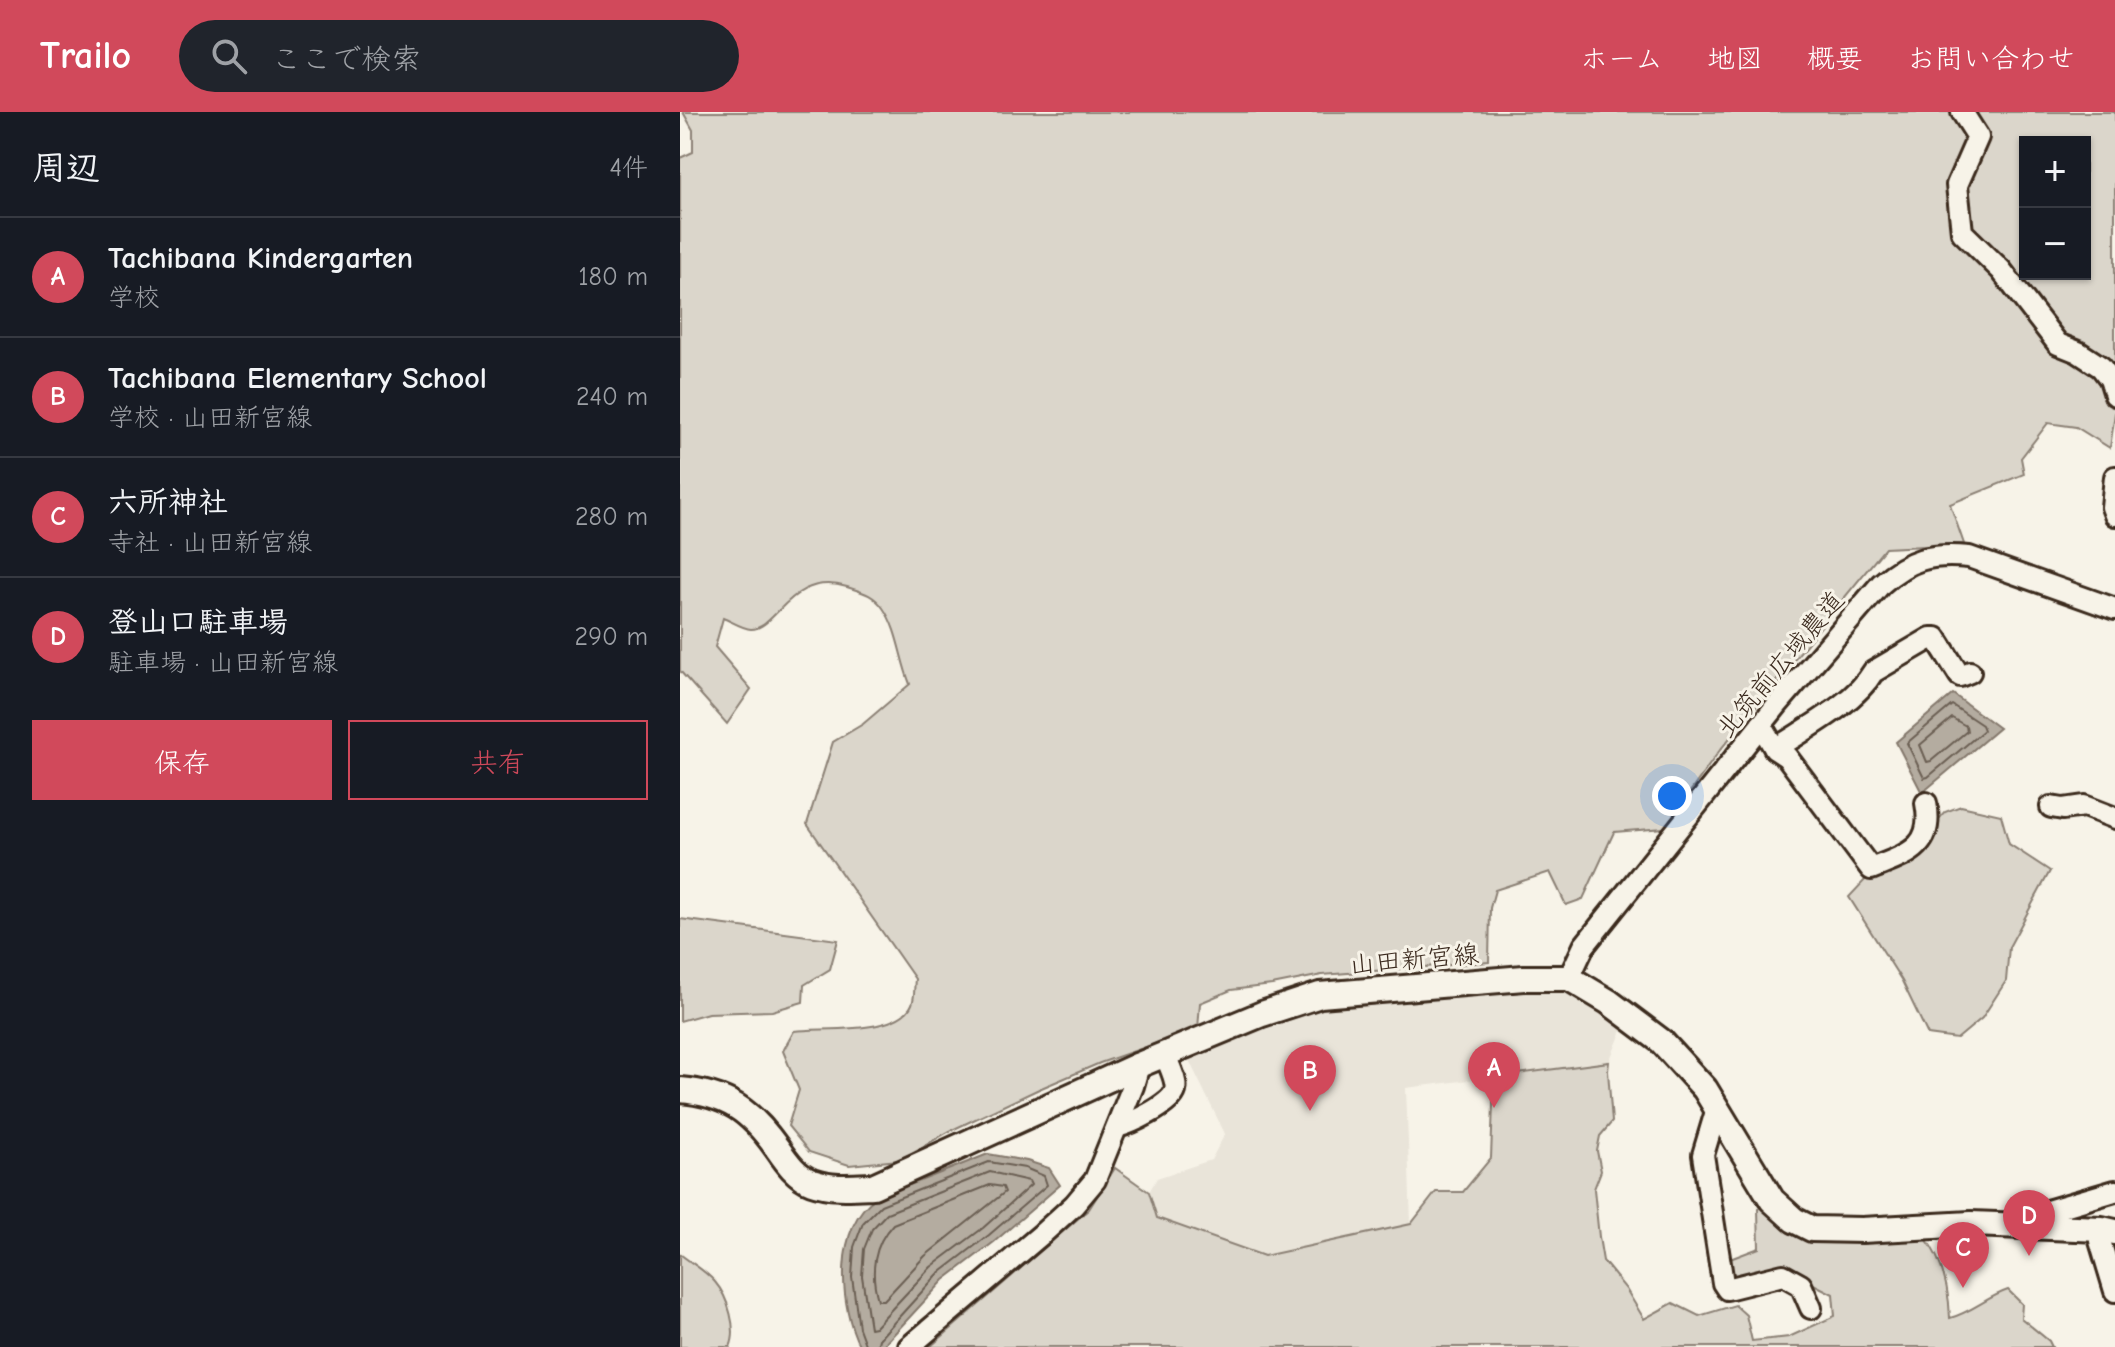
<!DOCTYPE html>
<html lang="ja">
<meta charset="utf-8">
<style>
:root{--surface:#171b24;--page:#20242c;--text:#f1f3f6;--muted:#9ea1a6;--line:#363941;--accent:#d1495b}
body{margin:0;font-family:"Comic Neue","Klee One",sans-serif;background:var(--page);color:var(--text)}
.controls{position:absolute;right:24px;top:24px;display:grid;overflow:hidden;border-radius:0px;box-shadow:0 2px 6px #0004}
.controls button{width:72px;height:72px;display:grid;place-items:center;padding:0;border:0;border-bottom:2px solid var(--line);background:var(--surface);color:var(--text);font:40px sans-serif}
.you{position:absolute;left:992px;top:684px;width:28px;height:28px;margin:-20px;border:6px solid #fff;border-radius:50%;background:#1a73e8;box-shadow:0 0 0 12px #1a73e833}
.badge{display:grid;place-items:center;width:52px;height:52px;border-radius:50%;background:var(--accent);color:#fff;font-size:26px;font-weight:700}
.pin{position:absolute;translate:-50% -66px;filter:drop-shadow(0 2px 4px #0008)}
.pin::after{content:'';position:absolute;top:42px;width:28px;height:24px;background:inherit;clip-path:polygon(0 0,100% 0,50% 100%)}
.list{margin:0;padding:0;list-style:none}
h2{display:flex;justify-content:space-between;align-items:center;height:104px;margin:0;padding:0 32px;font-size:34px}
h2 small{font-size:26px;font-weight:400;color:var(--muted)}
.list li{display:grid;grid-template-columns:52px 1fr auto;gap:24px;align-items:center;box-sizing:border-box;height:120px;padding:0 32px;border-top:2px solid var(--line)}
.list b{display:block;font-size:30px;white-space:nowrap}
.list p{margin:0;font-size:26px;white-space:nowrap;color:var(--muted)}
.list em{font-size:26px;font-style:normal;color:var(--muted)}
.actions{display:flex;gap:16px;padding:24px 32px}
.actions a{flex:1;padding:18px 0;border:2px solid var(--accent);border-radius:0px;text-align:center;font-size:28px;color:var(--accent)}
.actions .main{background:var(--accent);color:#fff}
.icon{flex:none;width:44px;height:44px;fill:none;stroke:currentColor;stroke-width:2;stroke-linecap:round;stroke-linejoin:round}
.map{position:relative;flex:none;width:1435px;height:1235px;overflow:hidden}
header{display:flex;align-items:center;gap:48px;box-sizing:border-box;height:112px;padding:0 40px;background:var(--accent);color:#fff}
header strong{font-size:38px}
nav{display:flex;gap:44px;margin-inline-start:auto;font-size:28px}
.search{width:560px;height:72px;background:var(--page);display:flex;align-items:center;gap:20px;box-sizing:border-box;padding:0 28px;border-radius:44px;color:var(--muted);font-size:30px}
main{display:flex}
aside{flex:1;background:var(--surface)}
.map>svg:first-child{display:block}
.built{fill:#e9e4d9}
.green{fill:#dbd6cb;stroke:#8b8074;stroke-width:2;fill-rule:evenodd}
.water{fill:#b4aca0;stroke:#84786c;stroke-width:2}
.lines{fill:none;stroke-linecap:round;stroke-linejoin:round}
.shore{stroke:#6b5e52;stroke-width:2}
.minor-casing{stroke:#3b2a1e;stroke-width:26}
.major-casing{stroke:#3b2a1e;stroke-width:30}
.minor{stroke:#f7f3e8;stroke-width:20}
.major{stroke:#f7f3e8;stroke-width:24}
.labels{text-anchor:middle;stroke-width:6;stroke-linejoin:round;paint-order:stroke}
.street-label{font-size:26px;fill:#3b2a1e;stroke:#f7f3e8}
</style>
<header>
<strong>Trailo</strong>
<div class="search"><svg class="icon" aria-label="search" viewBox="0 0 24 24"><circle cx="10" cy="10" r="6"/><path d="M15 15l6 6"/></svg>ここで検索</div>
<nav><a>ホーム</a><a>地図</a><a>概要</a><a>お問い合わせ</a></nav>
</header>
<main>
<aside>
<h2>周辺<small>4件</small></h2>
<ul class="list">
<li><span class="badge">A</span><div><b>Tachibana Kindergarten</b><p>学校</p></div><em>180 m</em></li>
<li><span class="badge">B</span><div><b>Tachibana Elementary School</b><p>学校 · 山田新宮線</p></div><em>240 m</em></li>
<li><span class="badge">C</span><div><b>六所神社</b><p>寺社 · 山田新宮線</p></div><em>280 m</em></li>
<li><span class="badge">D</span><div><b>登山口駐車場</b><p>駐車場 · 山田新宮線</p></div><em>290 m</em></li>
</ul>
<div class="actions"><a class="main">保存</a><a>共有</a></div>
</aside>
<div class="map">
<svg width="1435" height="1235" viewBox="0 0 1435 1235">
<rect width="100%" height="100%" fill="#f7f3e8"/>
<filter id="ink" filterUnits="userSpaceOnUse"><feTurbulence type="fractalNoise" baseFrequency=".0125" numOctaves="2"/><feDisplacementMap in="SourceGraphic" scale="16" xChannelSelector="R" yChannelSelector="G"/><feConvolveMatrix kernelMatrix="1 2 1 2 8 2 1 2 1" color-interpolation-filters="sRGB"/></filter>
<g filter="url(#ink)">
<polygon class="built" points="837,877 897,880 945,911 929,950 726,976 731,1112 584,1144 477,1106 469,1080 477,1066 531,1048 545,1022 505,940 648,894"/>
<g class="green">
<path d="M 3,0 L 1435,0 L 1435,301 L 1430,336 L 1396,315 L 1368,311 L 1341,346 L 1344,362 L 1270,392 L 1284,432 L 1205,436 L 1040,638 L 984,716 L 934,720 L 903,787 L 886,793 L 870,760 L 815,778 L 810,796 L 809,850 L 642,863 L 592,873 L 551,878 L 520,891 L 518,917 L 420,951 L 359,977 L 270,1019 L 219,1048 L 169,1053 L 129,1040 L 108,1014 L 119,978 L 103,939 L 114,919 C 143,915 219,923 232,892 C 235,885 234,874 235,867 L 127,712 L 153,630 L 183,612 L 230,572 C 220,548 218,517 203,496 C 193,482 182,480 167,475 C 111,458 97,517 71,517 C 63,517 51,509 43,506 L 35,535 L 71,577 L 47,612 L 0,559 L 0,46 L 13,40 L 13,18 ZM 1345,30 L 1405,30 L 1405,162 L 1345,162 Z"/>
<polygon points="1281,694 1321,703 1329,732 1370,759 1329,835 1326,869 1302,906 1277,927 1248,923 1222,869 1169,785 1200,752 1235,735 1265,700"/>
<polygon points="0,807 158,828 150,857 124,873 123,890 92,899 28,901 0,909"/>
<path d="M 929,950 L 928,959 L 932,1010 L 920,1024 L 917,1039 L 921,1059 L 914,1077 L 919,1125 L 923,1149 L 946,1177 L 964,1207 L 993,1191 L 1019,1204 L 1055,1193 L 1066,1203 L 1072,1229 L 1109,1225 L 1155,1204 L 1153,1182 L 1106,1158 L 1054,1167 L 1050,1147 L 1079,1136 L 1078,1097 L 1086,1091 L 1133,1124 L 1151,1129 L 1244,1124 C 1263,1148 1269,1176 1270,1206 C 1292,1200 1307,1185 1328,1178 L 1342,1192 L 1341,1206 L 1369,1229 L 1372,1235 L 250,1235 L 409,1097 L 435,1056 L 469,1080 L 477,1106 L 584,1144 L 731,1112 L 756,1080 L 783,1080 L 811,1046 L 814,965 Z"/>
<path d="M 0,1142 C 11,1151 26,1159 35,1170 C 48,1185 58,1218 50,1235 L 0,1235 Z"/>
</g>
<g class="water">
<polygon points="1273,582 1319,616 1242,681 1216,630"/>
<path d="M 308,1042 L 347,1049 L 369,1056 L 380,1073 L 314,1130 L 264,1168 L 202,1235 L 180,1235 C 159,1195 153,1113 197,1085 C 207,1079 221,1076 232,1072 C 258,1062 283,1052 308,1042 Z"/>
</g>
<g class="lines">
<g class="shore">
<polygon points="1272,593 1302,613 1304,618 1248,665 1244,666 1227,631"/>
<polygon points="1272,606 1286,614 1287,619 1251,649 1247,650 1240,633"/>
<polygon points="310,1060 349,1069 351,1073 303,1116 251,1155 195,1215 190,1216 182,1164 184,1137 192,1117 207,1101"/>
<path d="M 310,1073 L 323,1075 L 325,1080 L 245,1144 L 204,1188 L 198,1188 C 190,1161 193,1133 213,1112 Z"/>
<polyline points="186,1235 179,1216 172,1165 174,1135 183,1111 201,1093 309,1050 345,1056 364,1064 367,1073 309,1123 258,1162 199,1227 197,1235"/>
</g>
<defs>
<g id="minor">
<polyline points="1282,0 1298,25 1277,73 1282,120 1321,158 1378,232 1398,240 1421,255 1430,267 1435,283"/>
<polyline points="1435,365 1432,395 1435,403"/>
<path d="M 1081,613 L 1095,637 L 1107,645 L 1191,757 C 1225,743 1255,737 1246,691"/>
<path d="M 1095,637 C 1125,617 1175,591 1193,560 L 1251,526 L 1256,526 L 1280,564 L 1290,560"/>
<polyline points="1371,695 1383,697 1404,694 1435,706"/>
<path d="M 889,866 L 904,834 L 1097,593 L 1201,472 C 1229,447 1251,441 1289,445 L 1435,497"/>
<polyline points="1037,996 1023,1043 1043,1171 1047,1177 1103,1163 1121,1173 1131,1196"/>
<path d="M 437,1015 C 450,1012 491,993 495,979 C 498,969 488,952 485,942"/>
<polyline points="1339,1115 1350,1104 1435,1079"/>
<polyline points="1422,1117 1420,1129 1435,1179"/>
<polyline points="229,1235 362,1122 394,1093 415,1068 453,974 459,953"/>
</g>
<path id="major" d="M 0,978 C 47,982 70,998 97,1036 C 106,1049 116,1064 132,1070 C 152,1077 172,1075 193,1074 L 459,953 L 582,902 L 640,883 L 844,866 L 889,866 L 929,890 L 981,929 L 1025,977 L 1092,1088 L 1114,1108 L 1132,1117 L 1182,1118 L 1291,1112 L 1422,1117 L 1435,1120"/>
</defs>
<use href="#minor" class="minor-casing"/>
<use href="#major" class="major-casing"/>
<use href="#minor" class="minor"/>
<use href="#major" class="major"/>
</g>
</g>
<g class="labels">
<g class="street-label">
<text transform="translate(1100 552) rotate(-50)" y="9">北筑前広域農道</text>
<text transform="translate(734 847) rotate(-5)" y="9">山田新宮線</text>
</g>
</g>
</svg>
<div class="controls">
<button>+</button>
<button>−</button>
</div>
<div class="you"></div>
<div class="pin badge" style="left:814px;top:996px">A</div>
<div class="pin badge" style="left:630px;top:999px">B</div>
<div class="pin badge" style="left:1283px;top:1176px">C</div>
<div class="pin badge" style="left:1349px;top:1144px">D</div>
</div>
</main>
